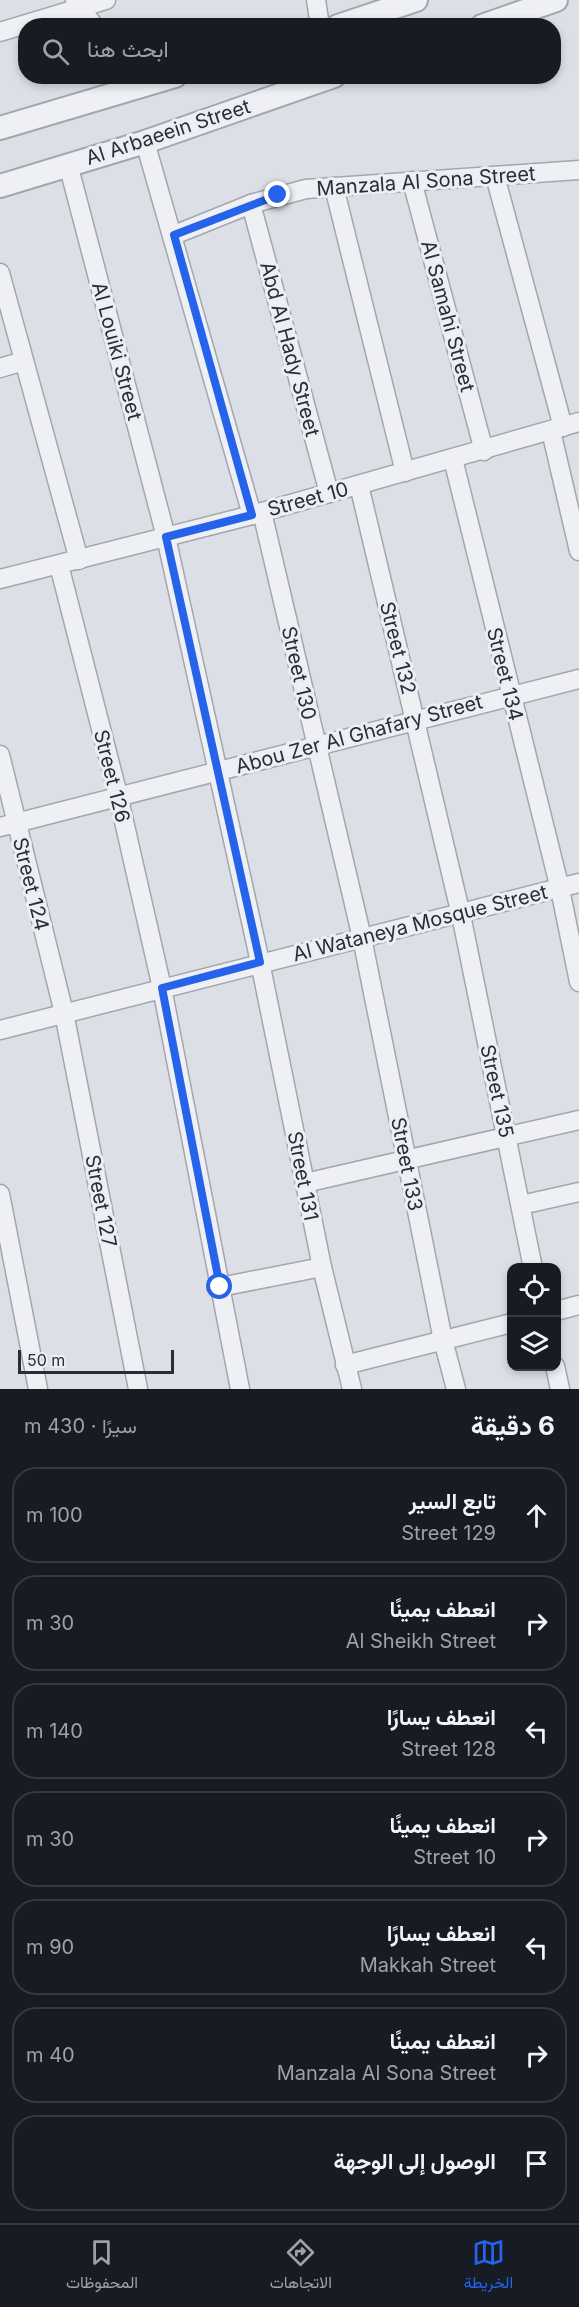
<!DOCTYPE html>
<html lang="ar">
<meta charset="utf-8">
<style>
:root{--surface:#171b24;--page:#20242c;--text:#f1f3f6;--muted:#9ea1a6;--line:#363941;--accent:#2563eb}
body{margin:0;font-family:Inter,Vazirmatn,sans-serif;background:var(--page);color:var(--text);direction:rtl}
.controls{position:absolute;right:18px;bottom:18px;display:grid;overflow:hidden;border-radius:12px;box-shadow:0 3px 9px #0003}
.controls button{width:54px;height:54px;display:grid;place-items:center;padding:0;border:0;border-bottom:2px solid var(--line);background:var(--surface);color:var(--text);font:30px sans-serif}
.scale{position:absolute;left:18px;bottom:15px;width:156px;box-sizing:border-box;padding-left:6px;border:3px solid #272d3b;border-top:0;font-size:16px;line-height:21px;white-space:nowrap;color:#272d3b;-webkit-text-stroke:4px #eceef4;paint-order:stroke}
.stop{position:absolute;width:18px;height:18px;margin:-14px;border:4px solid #2563eb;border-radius:50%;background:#fff}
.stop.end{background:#2563eb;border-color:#fff;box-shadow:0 2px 6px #0008}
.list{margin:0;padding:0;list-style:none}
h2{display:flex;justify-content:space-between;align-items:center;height:78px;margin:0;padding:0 24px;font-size:26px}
h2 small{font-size:20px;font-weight:400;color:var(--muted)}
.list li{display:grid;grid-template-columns:39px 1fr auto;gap:18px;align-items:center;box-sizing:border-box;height:96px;margin:0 12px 12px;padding:0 12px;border:2px solid var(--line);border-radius:24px}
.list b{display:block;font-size:22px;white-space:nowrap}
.list p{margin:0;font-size:20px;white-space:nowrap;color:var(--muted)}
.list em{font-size:20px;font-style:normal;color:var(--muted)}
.icon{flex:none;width:33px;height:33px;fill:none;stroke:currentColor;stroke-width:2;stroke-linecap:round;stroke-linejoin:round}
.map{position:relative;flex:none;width:579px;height:1389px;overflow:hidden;direction:ltr}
.search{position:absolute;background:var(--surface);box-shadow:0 3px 9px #0003;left:18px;right:18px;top:18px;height:66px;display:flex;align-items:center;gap:15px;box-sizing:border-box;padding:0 21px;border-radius:24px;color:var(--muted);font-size:22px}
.sheet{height:834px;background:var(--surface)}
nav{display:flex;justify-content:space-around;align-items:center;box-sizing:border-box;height:84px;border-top:2px solid var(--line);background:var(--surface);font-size:16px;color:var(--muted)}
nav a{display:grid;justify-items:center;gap:3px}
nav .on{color:var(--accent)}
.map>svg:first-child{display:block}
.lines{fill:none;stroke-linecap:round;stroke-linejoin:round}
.minor-casing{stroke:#a3a6af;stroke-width:21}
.tertiary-casing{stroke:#a3a6af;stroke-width:26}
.minor{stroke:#eff0f4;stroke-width:18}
.tertiary{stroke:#eff0f4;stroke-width:22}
.route{stroke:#2563eb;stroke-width:8}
.labels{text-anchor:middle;stroke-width:6;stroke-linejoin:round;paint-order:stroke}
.street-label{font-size:20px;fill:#272d3b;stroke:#eceef4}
</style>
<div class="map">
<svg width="579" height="1389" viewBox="0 0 579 1389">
<rect width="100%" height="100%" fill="#dddfe6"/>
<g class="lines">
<defs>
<g id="minor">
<polyline points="75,0 94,26"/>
<polyline points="316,0 320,26"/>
<polyline points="0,32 106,0"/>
<polyline points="145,142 252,515"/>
<polyline points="68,164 166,537 260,962 322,1267 352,1389"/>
<polyline points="495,176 563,427"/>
<polyline points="412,181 484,451"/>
<polyline points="334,187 405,472"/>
<polyline points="251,204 329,493"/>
<polyline points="174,235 251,204 306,189 579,170"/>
<polyline points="0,273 79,560"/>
<polyline points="0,368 24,361"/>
<polyline points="551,431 579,551"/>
<polyline points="453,459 560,889 579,982"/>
<polyline points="359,485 461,915 533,1268"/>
<polyline points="262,512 362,938 443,1340 456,1389"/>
<polyline points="59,565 118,795 162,988 240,1389"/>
<polyline points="0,579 252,515 579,422"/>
<polyline points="0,755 64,1013 138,1389"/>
<polyline points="0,827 579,679"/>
<polyline points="0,1030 579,883"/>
<polyline points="305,1183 579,1120"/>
<polyline points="0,1194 38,1389"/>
<polyline points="521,1205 579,1192"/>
<polyline points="220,1287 322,1267"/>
<polyline points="556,1311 579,1305"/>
<polyline points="345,1365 512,1323"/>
<polyline points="555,1366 560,1389"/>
</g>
<g id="tertiary">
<polyline points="338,26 416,0"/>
<polyline points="482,26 556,0"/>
<polyline points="0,128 175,76"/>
<polyline points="0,186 145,142 334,76"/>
</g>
</defs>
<use href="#minor" class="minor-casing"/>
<use href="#tertiary" class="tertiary-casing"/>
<use href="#minor" class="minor"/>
<use href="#tertiary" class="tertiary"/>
</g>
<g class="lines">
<polyline class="route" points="220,1287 162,988 260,962 166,537 252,515 174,235 278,195"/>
</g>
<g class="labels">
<g class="street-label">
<text transform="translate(168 132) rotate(-18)" y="7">Al Arbaeein Street</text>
<text transform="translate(426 181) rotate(-4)" y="7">Manzala Al Sona Street</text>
<text transform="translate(448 316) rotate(75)" y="7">Al Samahi Street</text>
<text transform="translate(290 349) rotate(75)" y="7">Abd Al Hady Street</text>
<text transform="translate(117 351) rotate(75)" y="7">Al Louiki Street</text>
<text transform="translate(308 499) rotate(-15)" y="7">Street 10</text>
<text transform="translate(398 648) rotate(76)" y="7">Street 132</text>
<text transform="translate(299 673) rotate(77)" y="7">Street 130</text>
<text transform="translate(505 674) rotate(76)" y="7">Street 134</text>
<text transform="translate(359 734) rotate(-15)" y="7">Abou Zer Al Ghafary Street</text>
<text transform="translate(112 776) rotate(76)" y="7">Street 126</text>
<text transform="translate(31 884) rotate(76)" y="7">Street 124</text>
<text transform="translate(420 923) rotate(-14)" y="7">Al Wataneya Mosque Street</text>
<text transform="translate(497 1091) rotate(78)" y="7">Street 135</text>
<text transform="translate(407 1164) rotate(79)" y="7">Street 133</text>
<text transform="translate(303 1176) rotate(79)" y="7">Street 131</text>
<text transform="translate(101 1201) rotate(79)" y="7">Street 127</text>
</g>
</g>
</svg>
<div class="controls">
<button><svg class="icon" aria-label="locate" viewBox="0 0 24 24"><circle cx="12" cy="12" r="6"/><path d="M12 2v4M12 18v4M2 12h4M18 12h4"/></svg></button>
<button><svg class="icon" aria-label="layers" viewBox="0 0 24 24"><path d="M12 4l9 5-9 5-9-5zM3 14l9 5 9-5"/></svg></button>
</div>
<div class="scale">50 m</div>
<div class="stop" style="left:220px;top:1287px"></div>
<div class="stop end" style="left:278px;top:195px"></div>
<div class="search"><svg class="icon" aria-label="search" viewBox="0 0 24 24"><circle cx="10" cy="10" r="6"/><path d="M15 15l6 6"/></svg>ابحث هنا</div>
</div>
<section class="sheet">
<h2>6 دقيقة<small>سيرًا · 430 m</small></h2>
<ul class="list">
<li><svg class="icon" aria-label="ahead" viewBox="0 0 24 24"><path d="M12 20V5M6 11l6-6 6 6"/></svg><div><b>تابع السير</b><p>Street 129</p></div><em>100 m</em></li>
<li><svg class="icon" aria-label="right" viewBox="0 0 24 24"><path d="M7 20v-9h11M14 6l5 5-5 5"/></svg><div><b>انعطف يمينًا</b><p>Al Sheikh Street</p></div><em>30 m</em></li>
<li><svg class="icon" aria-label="left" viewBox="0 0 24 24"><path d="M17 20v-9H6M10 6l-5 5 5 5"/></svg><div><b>انعطف يسارًا</b><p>Street 128</p></div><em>140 m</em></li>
<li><svg class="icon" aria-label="right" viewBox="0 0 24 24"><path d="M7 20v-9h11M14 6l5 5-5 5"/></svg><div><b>انعطف يمينًا</b><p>Street 10</p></div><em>30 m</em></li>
<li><svg class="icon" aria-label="left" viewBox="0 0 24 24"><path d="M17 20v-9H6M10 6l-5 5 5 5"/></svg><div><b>انعطف يسارًا</b><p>Makkah Street</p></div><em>90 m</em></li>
<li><svg class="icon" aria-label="right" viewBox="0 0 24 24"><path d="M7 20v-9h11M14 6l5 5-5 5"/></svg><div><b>انعطف يمينًا</b><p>Manzala Al Sona Street</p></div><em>40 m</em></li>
<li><svg class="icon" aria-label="arrive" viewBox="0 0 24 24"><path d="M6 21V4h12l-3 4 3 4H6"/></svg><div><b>الوصول إلى الوجهة</b></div></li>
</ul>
</section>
<nav>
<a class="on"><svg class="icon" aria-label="map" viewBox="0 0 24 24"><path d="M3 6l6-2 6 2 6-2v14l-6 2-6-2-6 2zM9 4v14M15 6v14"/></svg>الخريطة</a>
<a><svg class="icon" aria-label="directions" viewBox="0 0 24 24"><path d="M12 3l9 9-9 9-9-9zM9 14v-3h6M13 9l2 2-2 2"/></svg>الاتجاهات</a>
<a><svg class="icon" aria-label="saved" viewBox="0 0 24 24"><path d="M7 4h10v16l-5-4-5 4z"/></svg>المحفوظات</a>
</nav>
